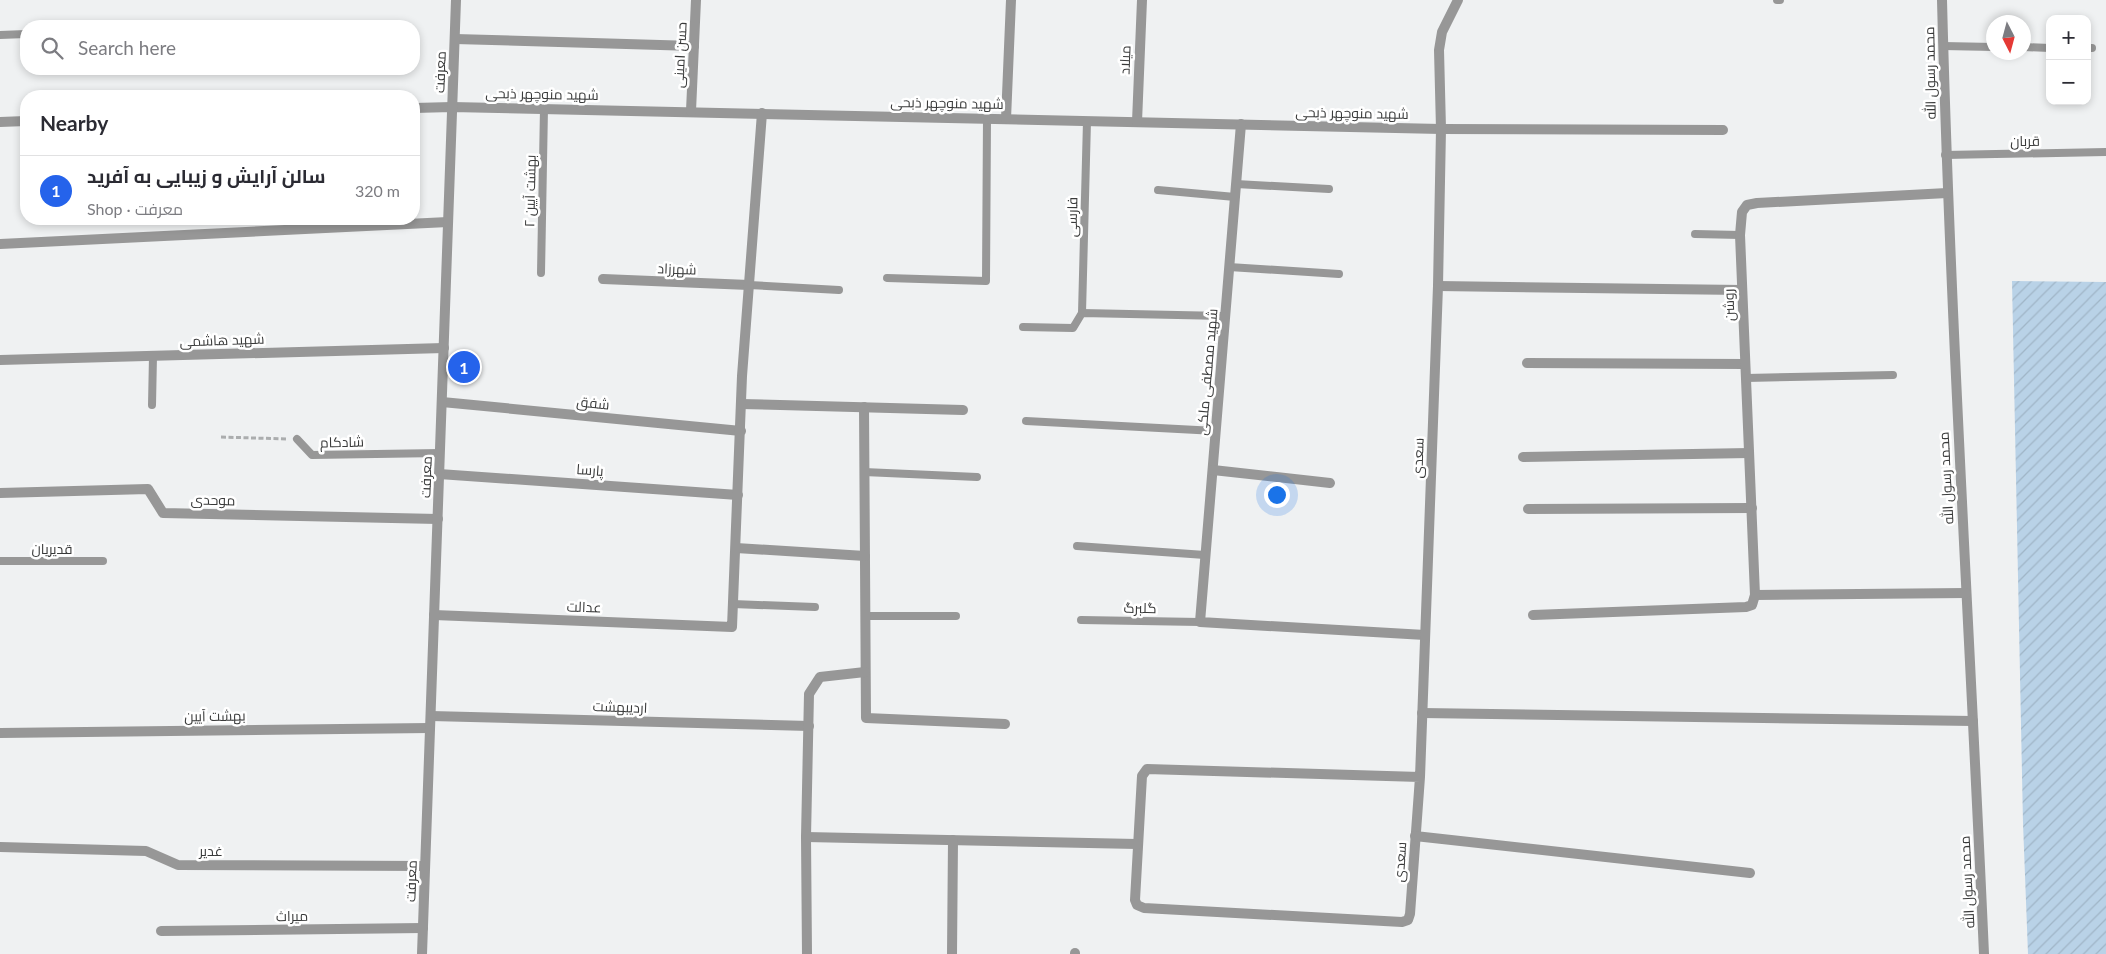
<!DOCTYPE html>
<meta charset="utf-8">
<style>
:root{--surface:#fff;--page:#f2f2f3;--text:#2b2b33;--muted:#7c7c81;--line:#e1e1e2;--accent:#2563eb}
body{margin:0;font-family:Lato,Cairo,sans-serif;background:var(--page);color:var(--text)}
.controls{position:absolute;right:15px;top:15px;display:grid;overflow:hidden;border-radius:10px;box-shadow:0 2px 8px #0003}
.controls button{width:45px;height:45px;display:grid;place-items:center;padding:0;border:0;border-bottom:1px solid var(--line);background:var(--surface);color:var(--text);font:25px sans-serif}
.compass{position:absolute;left:1986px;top:15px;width:45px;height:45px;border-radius:50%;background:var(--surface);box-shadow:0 2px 8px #0003;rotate:174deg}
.you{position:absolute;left:1276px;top:494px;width:18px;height:18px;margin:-12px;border:4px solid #fff;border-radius:50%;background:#1a73e8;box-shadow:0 0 0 8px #1a73e833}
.badge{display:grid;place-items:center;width:32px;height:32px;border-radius:50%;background:var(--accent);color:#fff;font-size:16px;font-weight:700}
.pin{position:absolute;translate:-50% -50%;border:2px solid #fff;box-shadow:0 1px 5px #0006}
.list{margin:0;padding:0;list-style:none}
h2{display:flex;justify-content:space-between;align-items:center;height:65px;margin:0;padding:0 20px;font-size:21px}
h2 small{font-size:16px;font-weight:400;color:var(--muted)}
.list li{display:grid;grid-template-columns:32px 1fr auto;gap:15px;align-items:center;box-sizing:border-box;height:70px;padding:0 20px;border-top:1px solid var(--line)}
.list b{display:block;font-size:19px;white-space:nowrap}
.list p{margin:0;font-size:16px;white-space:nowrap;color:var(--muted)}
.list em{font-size:16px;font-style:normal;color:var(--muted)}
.icon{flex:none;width:28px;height:28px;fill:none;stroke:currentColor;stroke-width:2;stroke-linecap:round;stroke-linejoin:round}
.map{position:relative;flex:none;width:2106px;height:954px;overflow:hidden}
.search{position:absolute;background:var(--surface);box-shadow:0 2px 8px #0003;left:20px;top:20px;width:400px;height:55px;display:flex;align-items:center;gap:12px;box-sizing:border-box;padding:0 18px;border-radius:20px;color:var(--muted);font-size:19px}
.panel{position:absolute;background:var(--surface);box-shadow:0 2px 8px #0003;left:20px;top:90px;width:400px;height:135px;border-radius:20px}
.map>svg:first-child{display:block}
.garden{fill:url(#garden-furrows)}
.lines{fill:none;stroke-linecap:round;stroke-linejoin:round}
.path{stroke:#abadae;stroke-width:3;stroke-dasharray:5 2.5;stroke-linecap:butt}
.lane{stroke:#979797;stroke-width:8}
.street{stroke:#979797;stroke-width:10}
.labels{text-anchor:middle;stroke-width:5;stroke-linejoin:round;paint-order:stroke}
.street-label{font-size:14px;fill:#393a3a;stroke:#fff}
</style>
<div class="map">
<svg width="2106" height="954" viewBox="0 0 2106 954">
<defs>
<pattern id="garden-furrows" width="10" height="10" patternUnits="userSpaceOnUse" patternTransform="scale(1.25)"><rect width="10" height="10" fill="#b9d2e7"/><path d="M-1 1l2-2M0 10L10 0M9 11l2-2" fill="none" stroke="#a0b5c7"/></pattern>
</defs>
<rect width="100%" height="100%" fill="#eff1f2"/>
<polygon class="garden" points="2012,281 2106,282 2106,954 2028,954 2023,823"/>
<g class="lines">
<polyline class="path" points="221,437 287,439"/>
<g class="lane">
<polyline points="1777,0 1780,0"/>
<polyline points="0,35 26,34"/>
<polyline points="1943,46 1994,47"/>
<polyline points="2024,47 2050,48"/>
<polyline points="2087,48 2092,48"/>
<polyline points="1945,155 2106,152"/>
<polyline points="1236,184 1329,189"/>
<polyline points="1158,190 1235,197"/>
<polyline points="1695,234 1740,235"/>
<polyline points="1229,267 1339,274"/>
<polyline points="541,273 544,108"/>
<polyline points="887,278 986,281 987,118"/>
<polyline points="749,285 839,290"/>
<polyline points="1082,313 1087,121"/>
<polyline points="1023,327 1073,328 1082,313 1225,316"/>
<polyline points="1746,378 1893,375"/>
<polyline points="152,405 153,356"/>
<polyline points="1026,421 1216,431"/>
<polyline points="297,439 312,455 440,453"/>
<polyline points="864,472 977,477"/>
<polyline points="1077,546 1205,555"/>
<polyline points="0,561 103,561"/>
<polyline points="733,604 815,607"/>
<polyline points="865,616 956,616"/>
<polyline points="1081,620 1200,622"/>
</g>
<g class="street">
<path d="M 1942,0 C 1950,318 1970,636 1984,954"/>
<polyline points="455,39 694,46"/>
<polyline points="414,108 452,107 1441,129 1723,130"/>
<polyline points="691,111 696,0"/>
<polyline points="1006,119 1011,0"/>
<polyline points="0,122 26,121"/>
<polyline points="1137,122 1142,0"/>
<polyline points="1241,124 1200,622 1425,635"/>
<polyline points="0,244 448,222"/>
<polyline points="603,279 749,285"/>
<polyline points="1438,286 1742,290"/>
<polyline points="0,360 444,348"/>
<polyline points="1527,363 1745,364"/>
<polyline points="442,402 741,431"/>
<polyline points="741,404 963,410"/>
<polyline points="864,407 866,718 1005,724"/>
<polyline points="1523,457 1749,453"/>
<polyline points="1213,470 1330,483"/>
<polyline points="439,474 738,495"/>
<polyline points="0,493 148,489 163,513 438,519"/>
<polyline points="1528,509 1752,508"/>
<polyline points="736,548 865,556"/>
<polyline points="1755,595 1966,593"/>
<polyline points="434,615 732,627 742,376 762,113"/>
<polyline points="1533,615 1746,607 1752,605 1755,595 1740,235 1742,212 1747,205 1757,203 1947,193"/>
<polyline points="1422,713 1973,721"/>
<polyline points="431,716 809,726"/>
<polyline points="0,733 430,728"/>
<polyline points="1420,777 1147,769 1142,776 1135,900 1137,905 1144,908 1402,922 1408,920 1410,914 1420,777 1438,286 1441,129 1439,50 1442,32 1458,0"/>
<polyline points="1415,836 1750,873"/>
<polyline points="806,837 1137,844"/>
<polyline points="0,847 146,851 178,865 425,866"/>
<polyline points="161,931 423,928"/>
<polyline points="422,954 456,0"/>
<polyline points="807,954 806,837 809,694 820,677 865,672"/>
<polyline points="952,954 953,840"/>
<polyline points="1075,954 1075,953"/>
</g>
</g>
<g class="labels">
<g class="street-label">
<text transform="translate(680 55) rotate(-87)" y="5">حسن امینی</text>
<text transform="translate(1125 60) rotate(-88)" y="5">میلاد</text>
<text transform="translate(440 72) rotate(-88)" y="5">معرفت</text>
<text transform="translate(1930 73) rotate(-91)" y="5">محمد رسول الله</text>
<text transform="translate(542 94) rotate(1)" y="5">شهید منوچهر ذبحی</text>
<text transform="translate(947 103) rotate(1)" y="5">شهید منوچهر ذبحی</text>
<text transform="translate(1352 113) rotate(1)" y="5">شهید منوچهر ذبحی</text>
<text transform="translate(2025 141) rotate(-1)" y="5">قربان</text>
<text transform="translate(530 191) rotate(-89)" y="5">بهشت آیین ۲</text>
<text transform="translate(1072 217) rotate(-89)" y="5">فارسی</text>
<text transform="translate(677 269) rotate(2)" y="5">شهرزاد</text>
<text transform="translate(1729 305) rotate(-92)" y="5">روشن</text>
<text transform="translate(222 340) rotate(-2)" y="5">شهید هاشمی</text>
<text transform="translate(1207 372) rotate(-85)" y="5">شهید مصطفی ملکی</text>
<text transform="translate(593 403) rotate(6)" y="5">شفق</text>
<text transform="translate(342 442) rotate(-1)" y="5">شادکام</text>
<text transform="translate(1418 458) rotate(-88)" y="5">سعدی</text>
<text transform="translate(590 470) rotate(4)" y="5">پارسا</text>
<text transform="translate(426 477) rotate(-88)" y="5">معرفت</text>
<text transform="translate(1946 478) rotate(-93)" y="5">محمد رسول الله</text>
<text transform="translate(213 500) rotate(1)" y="5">موحدی</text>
<text x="52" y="554">قدیریان</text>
<text transform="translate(584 607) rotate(2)" y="5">عدالت</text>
<text transform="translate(1140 608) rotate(1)" y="5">گلبرگ</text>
<text transform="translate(620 707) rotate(2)" y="5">اردیبهشت</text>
<text transform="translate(215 716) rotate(-1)" y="5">بهشت آیین</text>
<text x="211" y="856">غدیر</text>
<text transform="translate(1400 862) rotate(-86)" y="5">سعدی</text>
<text transform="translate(411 881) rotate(-88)" y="5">معرفت</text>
<text transform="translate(1967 882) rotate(-93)" y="5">محمد رسول الله</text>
<text transform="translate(292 916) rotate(-1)" y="5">میراث</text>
</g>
</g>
</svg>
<div class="controls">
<button>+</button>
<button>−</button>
</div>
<svg class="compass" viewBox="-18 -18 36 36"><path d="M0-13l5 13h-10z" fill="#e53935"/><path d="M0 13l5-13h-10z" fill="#7c7c81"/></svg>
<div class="you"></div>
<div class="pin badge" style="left:464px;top:367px">1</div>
<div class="search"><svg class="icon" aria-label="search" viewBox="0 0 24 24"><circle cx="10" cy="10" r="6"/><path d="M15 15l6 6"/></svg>Search here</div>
<section class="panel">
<h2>Nearby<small></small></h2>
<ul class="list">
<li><span class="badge">1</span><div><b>سالن آرایش و زیبایی به آفرید</b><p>Shop · معرفت</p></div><em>320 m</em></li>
</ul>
</section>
</div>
